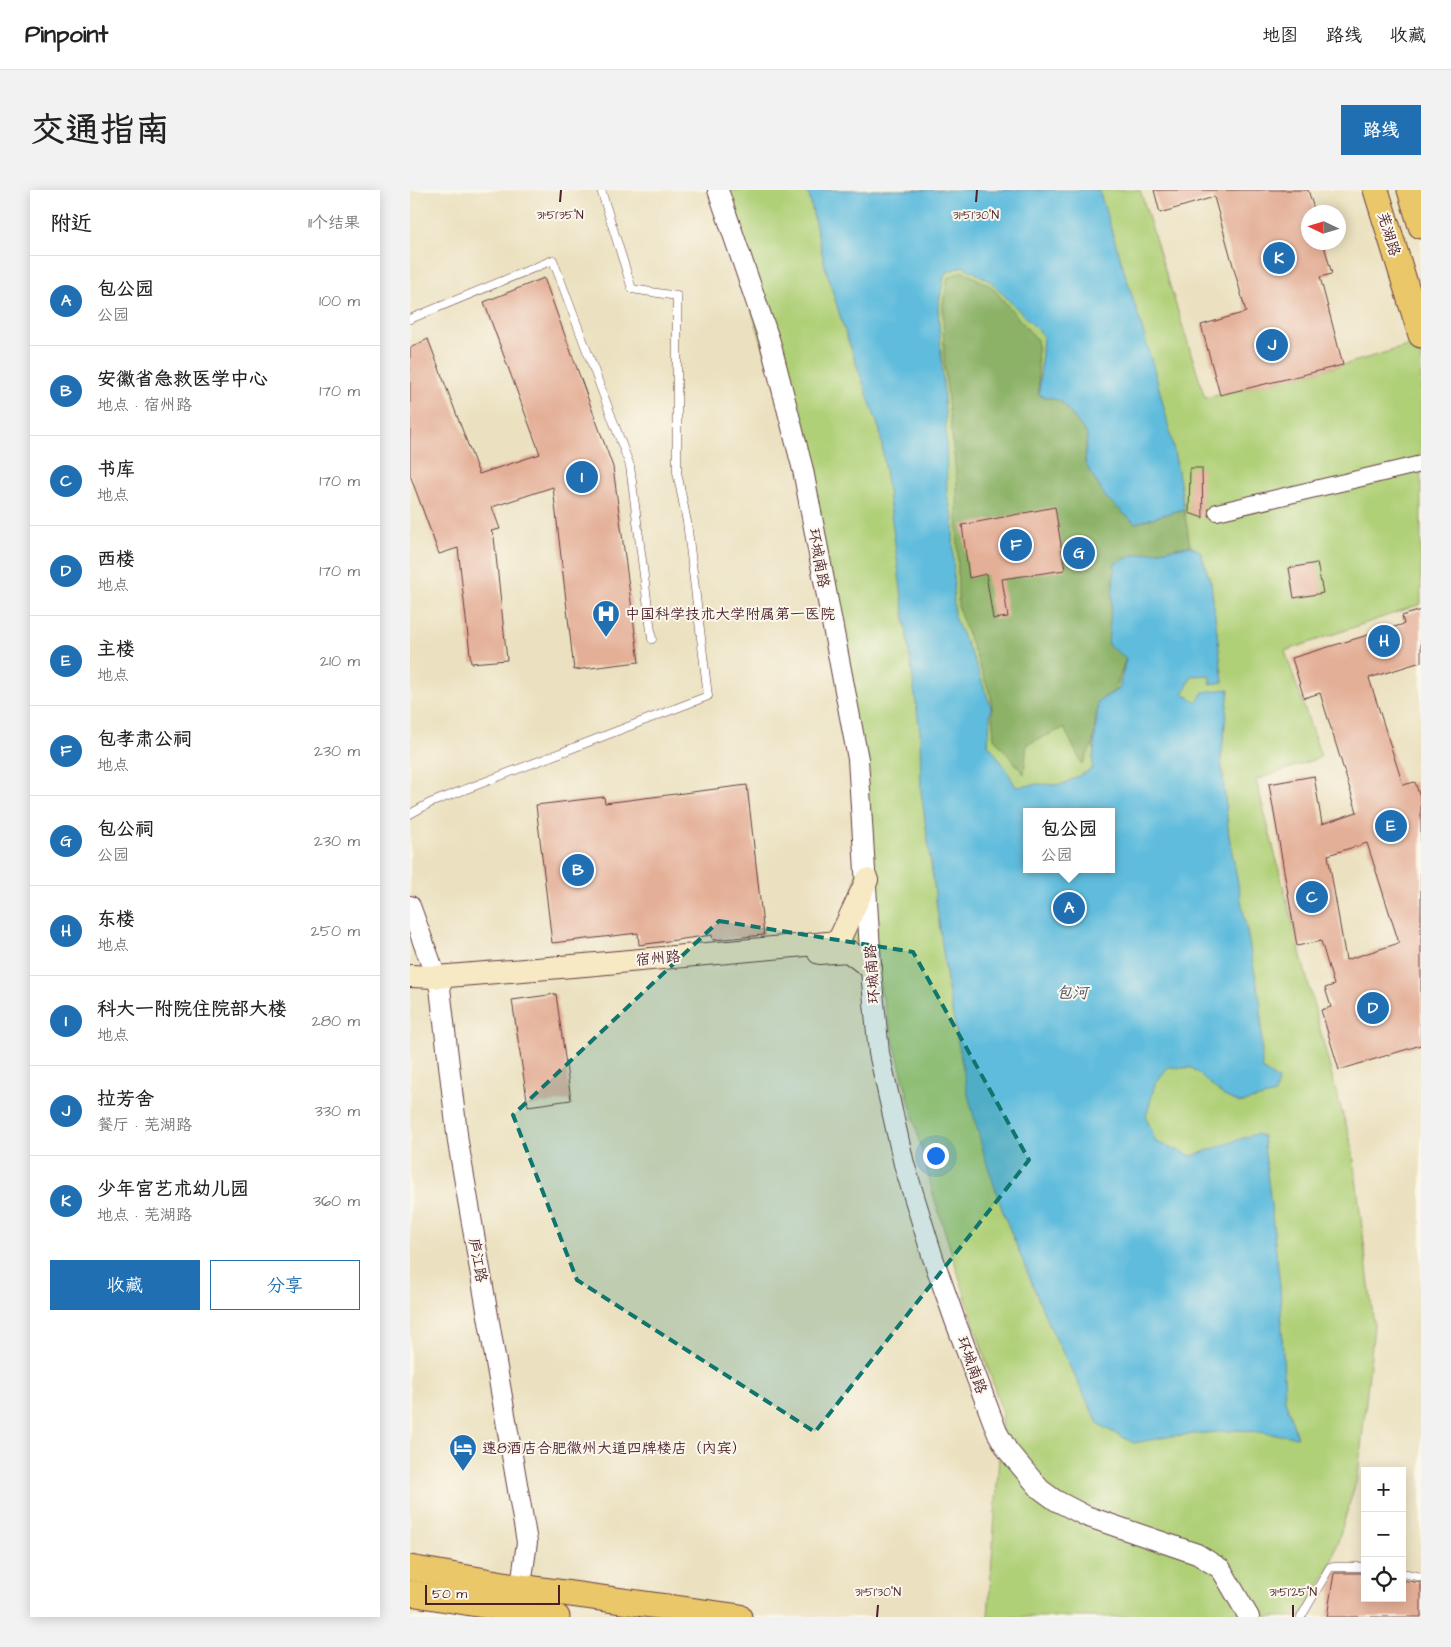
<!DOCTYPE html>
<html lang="zh">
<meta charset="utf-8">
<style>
:root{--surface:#fff;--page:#f2f2f2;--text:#222;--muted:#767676;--line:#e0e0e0;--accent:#1f6fb2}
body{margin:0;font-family:"Architects Daughter","LXGW WenKai TC",sans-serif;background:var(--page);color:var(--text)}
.controls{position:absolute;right:15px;bottom:15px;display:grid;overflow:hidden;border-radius:0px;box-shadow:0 2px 12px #0003}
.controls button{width:45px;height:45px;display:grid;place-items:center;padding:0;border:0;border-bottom:1px solid var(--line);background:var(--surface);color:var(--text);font:25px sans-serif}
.compass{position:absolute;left:891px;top:15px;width:45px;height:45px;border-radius:50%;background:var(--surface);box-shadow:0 2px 12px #0003;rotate:274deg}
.scale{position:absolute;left:15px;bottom:12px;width:135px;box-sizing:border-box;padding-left:5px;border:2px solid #4a1f2b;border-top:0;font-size:14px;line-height:18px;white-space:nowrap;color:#4a1f2b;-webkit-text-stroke:4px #fbf7ec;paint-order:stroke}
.you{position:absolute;left:525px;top:965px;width:18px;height:18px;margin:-12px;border:4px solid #fff;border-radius:50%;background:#1a73e8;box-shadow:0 0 0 8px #1a73e833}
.badge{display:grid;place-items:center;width:32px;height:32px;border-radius:50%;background:var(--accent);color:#fff;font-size:16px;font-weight:700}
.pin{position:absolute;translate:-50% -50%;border:2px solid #fff;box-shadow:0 1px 5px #0006}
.popup{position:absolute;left:613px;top:618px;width:92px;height:65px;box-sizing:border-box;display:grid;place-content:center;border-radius:0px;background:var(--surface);filter:drop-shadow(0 1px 4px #0005);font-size:16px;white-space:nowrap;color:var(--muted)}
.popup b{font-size:19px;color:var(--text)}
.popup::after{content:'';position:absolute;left:50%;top:100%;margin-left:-10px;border:10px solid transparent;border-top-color:var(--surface)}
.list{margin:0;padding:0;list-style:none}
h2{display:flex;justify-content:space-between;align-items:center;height:65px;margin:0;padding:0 20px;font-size:21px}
h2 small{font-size:16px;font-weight:400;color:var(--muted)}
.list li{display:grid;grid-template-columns:32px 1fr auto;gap:15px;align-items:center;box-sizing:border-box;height:90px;padding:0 20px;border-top:1px solid var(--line)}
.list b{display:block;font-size:19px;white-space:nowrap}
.list p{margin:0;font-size:16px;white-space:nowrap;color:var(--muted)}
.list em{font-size:16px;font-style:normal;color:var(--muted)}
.actions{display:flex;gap:10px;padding:15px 20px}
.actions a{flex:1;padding:11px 0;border:1px solid var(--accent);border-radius:0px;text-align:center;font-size:18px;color:var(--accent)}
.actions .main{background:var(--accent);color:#fff}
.icon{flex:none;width:28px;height:28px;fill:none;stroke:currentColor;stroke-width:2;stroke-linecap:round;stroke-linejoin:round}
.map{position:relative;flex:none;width:1011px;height:1427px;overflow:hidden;border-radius:0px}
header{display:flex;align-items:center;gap:30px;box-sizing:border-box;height:70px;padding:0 25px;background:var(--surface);border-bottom:1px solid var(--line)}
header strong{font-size:24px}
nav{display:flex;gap:28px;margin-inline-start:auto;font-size:18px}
.intro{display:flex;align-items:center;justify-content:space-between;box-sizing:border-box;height:120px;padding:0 30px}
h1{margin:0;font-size:35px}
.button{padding:12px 22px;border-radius:0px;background:var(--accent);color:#fff;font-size:18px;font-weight:700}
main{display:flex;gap:30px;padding:0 30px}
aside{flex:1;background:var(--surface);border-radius:0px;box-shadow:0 2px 12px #0003}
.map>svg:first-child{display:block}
.green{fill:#b0d078;stroke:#7d7852;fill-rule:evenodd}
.forest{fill:#8cb268;stroke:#6b684a}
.water{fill:#5fbcdd;stroke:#546e84;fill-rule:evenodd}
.building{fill:#e4af97;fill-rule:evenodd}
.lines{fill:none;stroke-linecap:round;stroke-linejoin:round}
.service-casing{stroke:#623c41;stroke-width:9}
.minor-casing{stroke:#623c41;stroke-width:18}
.tertiary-casing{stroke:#623c41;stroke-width:22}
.secondary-casing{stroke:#623c41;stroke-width:24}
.primary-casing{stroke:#623c41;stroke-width:27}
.service{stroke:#fff;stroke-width:8}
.minor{stroke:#fff;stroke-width:16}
.tertiary{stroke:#fff;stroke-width:20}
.secondary{stroke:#f7e9c3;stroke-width:22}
.primary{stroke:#eac769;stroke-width:25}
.marked{fill:#0f766e;fill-opacity:0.2;stroke:#0f766e;stroke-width:4;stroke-dasharray:10 6;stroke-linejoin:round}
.ticks{fill:none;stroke:#4a1f2b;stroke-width:2}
.labels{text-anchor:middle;stroke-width:4;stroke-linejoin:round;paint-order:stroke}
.street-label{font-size:15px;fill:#4a1f2b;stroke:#fbf7ec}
.poi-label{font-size:15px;fill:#4a1f2b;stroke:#fbf7ec;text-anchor:start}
.water-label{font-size:16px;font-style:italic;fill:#515669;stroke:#fbf7ec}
.ticks-label{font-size:12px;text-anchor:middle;fill:#4a1f2b;stroke:#fbf7ec;stroke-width:4;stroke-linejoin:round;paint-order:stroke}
</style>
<header>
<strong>Pinpoint</strong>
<nav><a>地图</a><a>路线</a><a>收藏</a></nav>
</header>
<div class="intro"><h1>交通指南</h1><a class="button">路线</a></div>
<main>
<aside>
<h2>附近<small>11个结果</small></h2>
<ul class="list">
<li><span class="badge">A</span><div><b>包公园</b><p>公园</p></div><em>100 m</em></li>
<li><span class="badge">B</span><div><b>安徽省急救医学中心</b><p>地点 · 宿州路</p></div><em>170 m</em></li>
<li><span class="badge">C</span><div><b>书库</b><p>地点</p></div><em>170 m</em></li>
<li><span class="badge">D</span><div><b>西楼</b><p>地点</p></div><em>170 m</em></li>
<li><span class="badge">E</span><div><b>主楼</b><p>地点</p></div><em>210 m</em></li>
<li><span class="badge">F</span><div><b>包孝肃公祠</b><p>地点</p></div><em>230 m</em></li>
<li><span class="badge">G</span><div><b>包公祠</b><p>公园</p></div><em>230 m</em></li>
<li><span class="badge">H</span><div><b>东楼</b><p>地点</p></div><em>250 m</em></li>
<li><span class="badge">I</span><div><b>科大一附院住院部大楼</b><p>地点</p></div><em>280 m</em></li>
<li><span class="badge">J</span><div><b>拉芳舍</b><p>餐厅 · 芜湖路</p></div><em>330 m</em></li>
<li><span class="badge">K</span><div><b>少年宫艺术幼儿园</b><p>地点 · 芜湖路</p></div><em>360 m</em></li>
</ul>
<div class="actions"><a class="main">收藏</a><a>分享</a></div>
</aside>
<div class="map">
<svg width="1011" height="1427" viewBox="0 0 1011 1427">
<rect width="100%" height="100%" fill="#fbf7ec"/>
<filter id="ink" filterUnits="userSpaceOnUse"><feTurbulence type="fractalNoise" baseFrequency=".02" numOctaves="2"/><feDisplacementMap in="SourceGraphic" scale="10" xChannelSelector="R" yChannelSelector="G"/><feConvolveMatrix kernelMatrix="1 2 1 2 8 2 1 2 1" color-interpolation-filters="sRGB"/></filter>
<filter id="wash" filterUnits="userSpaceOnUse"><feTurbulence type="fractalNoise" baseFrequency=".0096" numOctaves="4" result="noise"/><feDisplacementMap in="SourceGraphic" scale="20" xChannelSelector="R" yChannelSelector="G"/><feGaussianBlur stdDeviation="1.12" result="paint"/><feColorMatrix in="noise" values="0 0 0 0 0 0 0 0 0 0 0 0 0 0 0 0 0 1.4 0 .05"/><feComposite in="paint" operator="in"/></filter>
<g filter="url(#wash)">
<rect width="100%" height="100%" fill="#ebe1c0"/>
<path class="green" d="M 304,0 L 730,0 L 795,208 L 933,175 L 1011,152 L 1011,414 L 875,461 L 911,567 L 846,590 L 925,898 L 942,955 L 964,1136 L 948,1286 L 920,1377 L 891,1427 L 578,1427 L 592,1222 L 523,1004 L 467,786 L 433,751 L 446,685 L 442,558 L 410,337 ZM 616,622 L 702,622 L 702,679 L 616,679 Z"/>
<polygon class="forest" points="552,81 581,96 627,150 629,205 651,210 677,244 675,273 725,333 774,319 780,356 724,365 716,468 705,501 688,511 683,554 672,574 654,538 617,554 614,584 584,548 581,506 548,418 547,294 534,173 533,114 538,88"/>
<path class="water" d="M 395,0 L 689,0 C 721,105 759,210 774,319 L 725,333 L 696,308 L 675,273 L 677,244 L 651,211 L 629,205 L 633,145 L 580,91 L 553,76 L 535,83 L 528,117 L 536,239 L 537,305 L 543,329 L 544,427 L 565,472 L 581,517 L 578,554 L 595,577 L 606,597 L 628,594 L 651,595 L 682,579 L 688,511 L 709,499 L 716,468 L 698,455 L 705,373 L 724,365 L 780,356 L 790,361 L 801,393 L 813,492 L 801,494 L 799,485 L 782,486 L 773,504 L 787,512 L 793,502 L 819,499 L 811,569 L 819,646 L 851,816 L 852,879 L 868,890 L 865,904 L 830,913 L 814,906 L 782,878 L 758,877 L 745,894 L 736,927 L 746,952 L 782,966 L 845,944 L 853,946 L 870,1096 L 875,1210 L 887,1247 L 830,1240 L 762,1246 L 724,1253 L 689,1235 L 639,1135 L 594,1025 L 575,968 L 558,905 L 539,806 L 511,601 L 510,543 L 470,241 L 433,136 L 415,76 L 399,6 ZM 616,622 L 702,622 L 702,679 L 616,679 Z"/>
<g id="blocks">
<g class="building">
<polygon points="744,0 898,0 905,22 898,22 898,52 913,52 922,84 910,87 933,175 810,205 791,135 836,122 804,7 750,23"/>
<polygon points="134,88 203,277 229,472 164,480 143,297 82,317 90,339 81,341 84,347 97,470 61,473 48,358 29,364 0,285 0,158 18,149 69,284 130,264 74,112"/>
<polygon points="780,278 792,278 793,328 779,323"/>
<polygon points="645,317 655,380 592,389 598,427 583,429 576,384 559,388 552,335"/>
<polygon points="907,373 913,403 884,408 879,378"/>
<path d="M 1011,420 L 1011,472 L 959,488 L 993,595 L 1005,592 L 1011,610 L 1011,855 L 929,880 L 911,820 L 921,817 L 915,798 L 924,795 L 911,751 L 887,756 L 859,594 L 904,586 L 912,634 L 947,622 L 910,503 L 894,508 L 882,468 L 994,434 L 992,426 ZM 957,653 L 989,753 L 936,770 L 918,665 Z"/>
<polygon points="337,595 354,745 303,750 302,745 229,755 228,743 142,753 126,615 194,607 195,613"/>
<polygon points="146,804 161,910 118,916 102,810"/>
<polygon points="924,1383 955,1383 955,1408 992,1408 992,1390 1011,1393 1011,1427 917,1427"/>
</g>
</g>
</g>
<g filter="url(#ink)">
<use href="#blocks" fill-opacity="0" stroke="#623c41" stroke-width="1"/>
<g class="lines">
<defs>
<g id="service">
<polyline points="0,129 143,70 220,276 242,449"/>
<polyline points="0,624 20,613 298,506 277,332 267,282 267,106 222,99 191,0"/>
<polyline points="992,1383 1011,1387"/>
<polyline points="891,1427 920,1377 955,1377"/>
</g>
<polyline id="minor" points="807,322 1011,274"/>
<g id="tertiary">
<polyline points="308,0 360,152 393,280 448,569 462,792 469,863 494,974 523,1068 546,1133 587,1242 598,1261 630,1299 645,1310 676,1326 787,1364 811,1379 839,1427"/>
<polyline points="0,716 30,798 48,952 117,1352 109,1410"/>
</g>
<g id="secondary">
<polyline points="409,763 438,761 461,778"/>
<polyline points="0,786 26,787 175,775 428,752 457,690"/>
</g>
<g id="primary">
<polyline points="966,0 1011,145"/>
<polyline points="1000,0 1011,36"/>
<polyline points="0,1378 110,1397 329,1427"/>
<polyline points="0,1403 147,1427"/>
</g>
</defs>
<use href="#service" class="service-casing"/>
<use href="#minor" class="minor-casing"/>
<use href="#tertiary" class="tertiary-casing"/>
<use href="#secondary" class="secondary-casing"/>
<use href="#primary" class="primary-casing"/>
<use href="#service" class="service"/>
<use href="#minor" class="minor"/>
<use href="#tertiary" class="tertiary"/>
<use href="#secondary" class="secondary"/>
<use href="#primary" class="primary"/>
</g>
</g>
<path class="marked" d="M 309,731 L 503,762 L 619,970 L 405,1242 L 167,1090 L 103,925 Z"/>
<path class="ticks" d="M 150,12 L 151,0M 566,12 L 567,0M 467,1427 L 468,1415M 883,1427 L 883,1415"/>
<defs>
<symbol id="hospital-pin" viewBox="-11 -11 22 30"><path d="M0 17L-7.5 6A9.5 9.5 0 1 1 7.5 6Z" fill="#1f6fb2" stroke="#fbf7ec"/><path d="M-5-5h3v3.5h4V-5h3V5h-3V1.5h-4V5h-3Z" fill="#fff"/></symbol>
<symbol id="hotel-pin" viewBox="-11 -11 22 30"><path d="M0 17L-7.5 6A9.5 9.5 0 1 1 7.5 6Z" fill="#1f6fb2" stroke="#fbf7ec"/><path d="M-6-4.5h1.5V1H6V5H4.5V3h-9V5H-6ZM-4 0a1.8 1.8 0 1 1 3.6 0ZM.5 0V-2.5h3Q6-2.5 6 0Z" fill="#fff"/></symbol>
</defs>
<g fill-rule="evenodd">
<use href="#hospital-pin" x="180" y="408" width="32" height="43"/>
<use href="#hotel-pin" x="37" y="1242" width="32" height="43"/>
</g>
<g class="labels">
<g class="street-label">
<text transform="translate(979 44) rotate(73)" y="5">芜湖路</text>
<text transform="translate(409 368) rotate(80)" y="5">环城南路</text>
<text transform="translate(248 768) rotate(-5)" y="5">宿州路</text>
<text transform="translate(462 784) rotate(-94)" y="5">环城南路</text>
<text transform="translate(68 1070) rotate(80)" y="5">庐江路</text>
<text transform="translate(562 1175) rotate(70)" y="5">环城南路</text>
</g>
<g class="poi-label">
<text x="215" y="429">中国科学技术大学附属第一医院</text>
<text x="72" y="1263">速8酒店合肥徽州大道四牌楼店（内宾）</text>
</g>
<g class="water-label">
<text x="662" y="808">包河</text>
</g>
</g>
<g class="ticks-label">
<text x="150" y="29">31°51'35"N</text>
<text x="566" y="29">31°51'30"N</text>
<text x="468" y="1406">31°51'30"N</text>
<text x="883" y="1406">31°51'25"N</text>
</g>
</svg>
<div class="controls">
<button>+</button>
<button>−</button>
<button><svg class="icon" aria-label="locate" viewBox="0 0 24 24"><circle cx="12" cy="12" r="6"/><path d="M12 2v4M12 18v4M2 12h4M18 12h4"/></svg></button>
</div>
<svg class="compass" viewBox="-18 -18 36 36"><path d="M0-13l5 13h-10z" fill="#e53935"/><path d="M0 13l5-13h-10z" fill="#767676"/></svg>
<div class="scale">50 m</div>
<div class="you"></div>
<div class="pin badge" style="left:659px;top:718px">A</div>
<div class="popup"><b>包公园</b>公园</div>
<div class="pin badge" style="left:168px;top:680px">B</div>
<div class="pin badge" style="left:902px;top:707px">C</div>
<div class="pin badge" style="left:963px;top:818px">D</div>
<div class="pin badge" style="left:981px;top:636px">E</div>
<div class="pin badge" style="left:606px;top:355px">F</div>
<div class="pin badge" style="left:669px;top:363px">G</div>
<div class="pin badge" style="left:974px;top:451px">H</div>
<div class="pin badge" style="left:172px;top:287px">I</div>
<div class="pin badge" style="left:862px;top:155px">J</div>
<div class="pin badge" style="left:869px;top:68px">K</div>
</div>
</main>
